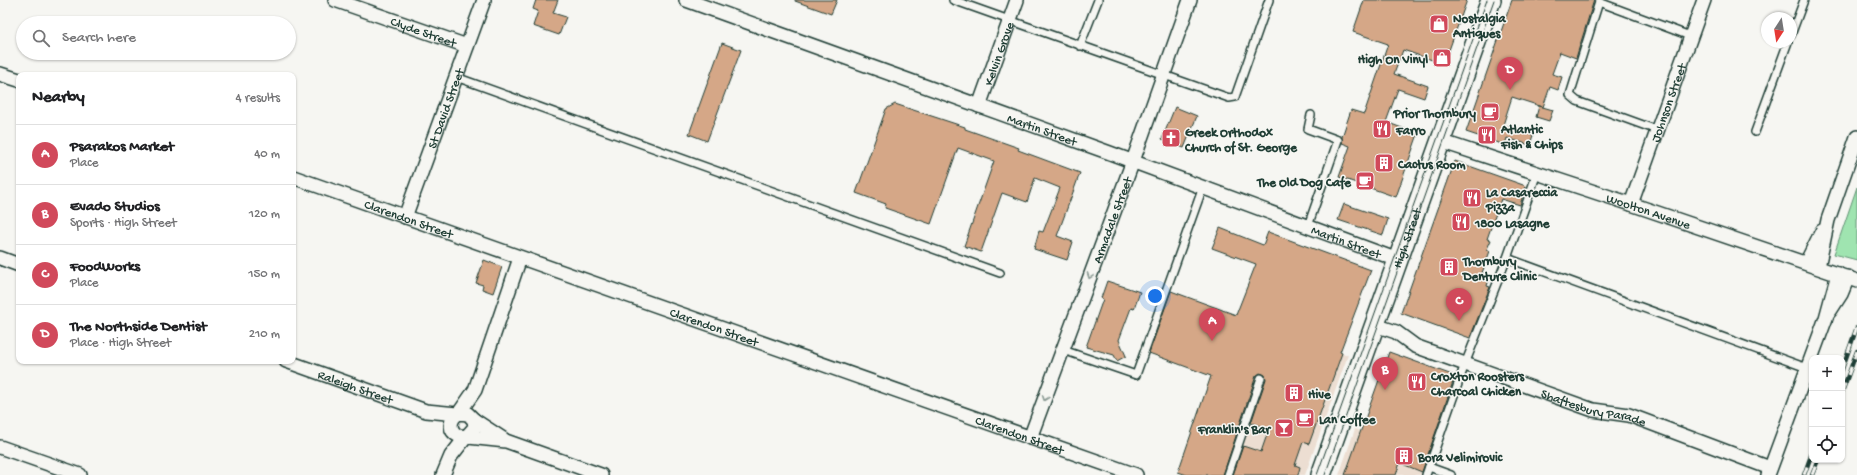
<!DOCTYPE html>
<meta charset="utf-8">
<style>
:root{--surface:#fff;--page:#f2f2f2;--text:#202124;--muted:#757577;--line:#e0e0e0;--accent:#d1495b}
body{margin:0;font-family:"Gochi Hand",sans-serif;background:var(--page);color:var(--text)}
.controls{position:absolute;right:12px;bottom:12px;display:grid;overflow:hidden;border-radius:8px;box-shadow:0 1px 3px #0004}
.controls button{width:36px;height:36px;display:grid;place-items:center;padding:0;border:0;border-bottom:1px solid var(--line);background:var(--surface);color:var(--text);font:20px sans-serif}
.compass{position:absolute;left:1761px;top:12px;width:36px;height:36px;border-radius:50%;background:var(--surface);box-shadow:0 1px 3px #0004;rotate:192deg}
.you{position:absolute;left:1155px;top:296px;width:14px;height:14px;margin:-10px;border:3px solid #fff;border-radius:50%;background:#1a73e8;box-shadow:0 0 0 6px #1a73e833}
.badge{display:grid;place-items:center;width:26px;height:26px;border-radius:50%;background:var(--accent);color:#fff;font-size:13px;font-weight:700}
.pin{position:absolute;translate:-50% -33px;filter:drop-shadow(0 1px 2px #0008)}
.pin::after{content:'';position:absolute;top:21px;width:14px;height:12px;background:inherit;clip-path:polygon(0 0,100% 0,50% 100%)}
.list{margin:0;padding:0;list-style:none}
h2{display:flex;justify-content:space-between;align-items:center;height:52px;margin:0;padding:0 16px;font-size:17px}
h2 small{font-size:13px;font-weight:400;color:var(--muted)}
.list li{display:grid;grid-template-columns:26px 1fr auto;gap:12px;align-items:center;box-sizing:border-box;height:60px;padding:0 16px;border-top:1px solid var(--line)}
.list b{display:block;font-size:15px;white-space:nowrap}
.list p{margin:0;font-size:13px;white-space:nowrap;color:var(--muted)}
.list em{font-size:13px;font-style:normal;color:var(--muted)}
.icon{flex:none;width:22px;height:22px;fill:none;stroke:currentColor;stroke-width:2;stroke-linecap:round;stroke-linejoin:round}
.map{position:relative;flex:none;width:1857px;height:475px;overflow:hidden}
.search{position:absolute;background:var(--surface);box-shadow:0 1px 3px #0004;left:16px;top:16px;width:280px;height:44px;display:flex;align-items:center;gap:10px;box-sizing:border-box;padding:0 14px;border-radius:22px;color:var(--muted);font-size:15px}
.panel{position:absolute;background:var(--surface);box-shadow:0 1px 3px #0004;left:16px;top:72px;width:280px;height:292px;border-radius:8px}
.map>svg:first-child{display:block}
.built{fill:#ecded2}
.green{fill:#9fe4b0;stroke:#5f9072}
.building{fill:#d5a787;stroke:#1f3d34}
.lines{fill:none;stroke-linecap:round;stroke-linejoin:round}
.service-casing{stroke:#1f3d34;stroke-width:10}
.minor-casing{stroke:#1f3d34;stroke-width:16}
.secondary-casing{stroke:#1f3d34;stroke-width:22}
.service{stroke:#f6f6f2;stroke-width:7}
.minor{stroke:#f6f6f2;stroke-width:13}
.secondary{stroke:#f6f6f2;stroke-width:19}
.tram{stroke:#1f3d34;stroke-width:1}
.rail-casing{stroke:#1f3d34;stroke-width:4.5}
.rail{stroke:#f6f6f2;stroke-width:3;stroke-dasharray:9;stroke-linecap:butt}
.oneway{stroke:#8a9a93}
.labels{text-anchor:middle;stroke-width:3;stroke-linejoin:round;paint-order:stroke}
.poi-label{font-size:13px;font-weight:bold;fill:#1f3d34;stroke:#f6f6f2;text-anchor:start}
.street-label{font-size:13px;fill:#1f3d34;stroke:#f6f6f2}
</style>
<div class="map">
<svg width="1857" height="475" viewBox="0 0 1857 475">
<rect width="100%" height="100%" fill="#f6f6f2"/>
<filter id="ink" filterUnits="userSpaceOnUse"><feTurbulence type="fractalNoise" baseFrequency=".025" numOctaves="2"/><feDisplacementMap in="SourceGraphic" scale="8" xChannelSelector="R" yChannelSelector="G"/><feConvolveMatrix kernelMatrix="1 2 1 2 8 2 1 2 1" color-interpolation-filters="sRGB"/></filter>
<g filter="url(#ink)">
<g class="built">
<polygon points="1277,329 1348,355 1305,475 1224,475"/>
<polygon points="1355,429 1434,457 1427,475 1339,475"/>
</g>
<polygon class="green" points="1857,187 1857,260 1834,254"/>
<g class="building">
<polygon points="536,0 558,0 553,13 566,17 559,35 533,26 538,11 533,9"/>
<polygon points="795,0 837,0 831,14 795,1"/>
<polygon points="1364,0 1467,0 1444,64 1403,50 1394,74 1428,86 1424,98 1398,89 1386,122 1418,134 1396,197 1339,177 1350,146 1342,143 1342,137 1351,110 1364,114 1388,44 1353,32"/>
<polygon points="1512,0 1594,0 1576,58 1560,52 1552,74 1562,77 1558,90 1550,87 1543,107 1512,97 1503,125 1533,135 1530,145 1507,138 1505,145 1466,132"/>
<polygon points="722,43 741,50 707,141 689,134"/>
<polygon points="895,104 965,127 965,129 1019,148 1018,150 1080,173 1057,236 1073,242 1067,260 1034,249 1039,231 1043,232 1060,188 1035,178 1027,202 1002,193 981,252 964,246 994,161 958,148 931,224 885,208 886,204 856,193 886,109"/>
<polygon points="1539,106 1553,110 1549,121 1536,117"/>
<polygon points="1175,107 1197,116 1184,148 1162,139"/>
<polygon points="1455,161 1526,186 1520,205 1501,199 1487,239 1491,240 1487,249 1490,251 1482,273 1490,276 1487,286 1490,287 1470,338 1401,313"/>
<polygon points="1344,204 1388,219 1383,235 1338,220"/>
<polygon points="1220,228 1263,245 1268,232 1371,270 1340,352 1342,353 1309,444 1303,442 1295,465 1300,467 1298,475 1233,475 1243,446 1261,452 1269,429 1251,423 1266,379 1265,375 1260,373 1256,376 1223,475 1187,475 1178,472 1211,376 1149,353 1171,291 1236,315 1256,264 1212,248"/>
<polygon points="484,260 502,267 493,293 482,289 483,285 476,283"/>
<polygon points="1107,281 1140,292 1134,309 1131,308 1119,340 1126,356 1117,361 1114,355 1086,347 1103,299 1101,298"/>
<polygon points="1389,352 1455,376 1422,472 1400,463 1396,475 1345,475"/>
</g>
<g class="lines">
<defs>
<g id="service">
<polyline points="953,0 1229,98 1235,97 1269,0"/>
<polyline points="1791,35 1804,0"/>
<polyline points="1080,46 1098,0"/>
<polyline points="456,77 1000,273"/>
<polyline points="1657,130 1577,101 1570,95 1599,2 1690,36"/>
<polyline points="1755,132 1788,42"/>
<polyline points="1308,226 1338,140 1308,129 1311,115"/>
<polyline points="1507,258 1807,368"/>
<polyline points="1063,350 1136,375 1203,187"/>
<polyline points="1429,467 1451,475"/>
<polyline points="1228,475 1261,378"/>
<polyline points="1426,475 1465,364 1507,258 1537,173"/>
</g>
<g id="minor">
<path id="s1" d="M 335,0 L 467,46"/>
<path id="s2" d="M 686,0 L 1110,153 L 1398,260"/>
<polyline points="0,74 19,80"/>
<path id="s3" d="M 979,106 L 1017,0"/>
<path id="s4" d="M 1440,141 L 1631,204 L 1857,281"/>
<path id="s5" d="M 293,177 L 1136,475"/>
<path id="s6" d="M 1631,204 L 1704,0"/>
<path id="s7" d="M 405,217 L 484,0"/>
<polyline points="0,258 19,265"/>
<polyline points="1806,263 1822,231"/>
<polyline points="1818,267 1828,220 1857,137"/>
<polyline points="1830,311 1841,294 1848,277"/>
<path id="s8" d="M 1375,325 L 1396,332 L 1415,346 L 1593,410 L 1629,415 L 1770,468"/>
<path id="s9" d="M 286,361 L 426,411 L 457,414"/>
<polyline points="459,413 475,390 520,258"/>
<polyline points="474,420 503,439"/>
<path d="M 467,436 L 475,427 L 474,420 L 468,414 L 459,413 C 449,419 448,431 459,436 L 506,441 L 601,475"/>
<path id="s10" d="M 1030,438 L 1133,161 L 1190,0"/>
<polyline points="0,447 80,475"/>
<polyline points="443,475 451,456 466,437"/>
<polyline points="1768,475 1826,318 1838,274"/>
</g>
<g id="secondary">
<path id="s11" d="M 1321,475 L 1491,0"/>
</g>
</defs>
<use href="#service" class="service-casing"/>
<use href="#minor" class="minor-casing"/>
<use href="#secondary" class="secondary-casing"/>
<use href="#service" class="service"/>
<use href="#minor" class="minor"/>
<use href="#secondary" class="secondary"/>
<g class="tram">
<polyline points="1317,475 1487,0"/>
<polyline points="1325,475 1494,0"/>
</g>
<defs>
<g id="rail">
<polyline points="1842,369 1857,327"/>
<polyline points="1842,392 1857,351"/>
<polyline points="1804,475 1812,453"/>
<polyline points="1812,475 1818,460"/>
</g>
</defs>
<use href="#rail" class="rail-casing"/>
<use href="#rail" class="rail"/>
</g>
<defs><path id="oneway-chevron" d="M-2-3.5L2.5 0L-2 3.5" fill="none" stroke-width="1.6" stroke-linecap="round" stroke-linejoin="round"/></defs>
<g class="oneway">
<use href="#oneway-chevron" transform="translate(1090 276) rotate(110)"/>
<use href="#oneway-chevron" transform="translate(1045 398) rotate(110)"/>
</g>
</g>
<defs>
<symbol id="shop-square" viewBox="-11 -11 22 22"><rect x="-9" y="-9" width="18" height="18" rx="4" fill="#d1495b" stroke="#f6f6f2"/><path d="M-5-2.5h2.3a2.7 3.5 0 0 1 5.4 0H5L5.5 6h-11ZM-1.5-2.5h3a1.5 2.3 0 0 0-3 0Z" fill="#fff"/></symbol>
<symbol id="cafe-square" viewBox="-11 -11 22 22"><rect x="-9" y="-9" width="18" height="18" rx="4" fill="#d1495b" stroke="#f6f6f2"/><path d="M-5.5-4.5H6V0H3Q3 3.5 0 3.5H-2.5Q-5.5 3.5-5.5 0ZM3-3.2v2h1.7v-2ZM-6 4.5H4V6H-6Z" fill="#fff"/></symbol>
<symbol id="restaurant-square" viewBox="-11 -11 22 22"><rect x="-9" y="-9" width="18" height="18" rx="4" fill="#d1495b" stroke="#f6f6f2"/><path d="M-5-6h1v4h1v-4h1v4h1v-4h1v5L-1.5 .5V6h-2V.5L-5-1ZM5-6V6H3V1.5H1.5Q1.5-4 5-6Z" fill="#fff"/></symbol>
<symbol id="church-square" viewBox="-11 -11 22 22"><rect x="-9" y="-9" width="18" height="18" rx="4" fill="#d1495b" stroke="#f6f6f2"/><path d="M-1.2-6h2.4v3.5h3.3v2.4h-3.3V6h-2.4V-.1h-3.3v-2.4h3.3Z" fill="#fff"/></symbol>
<symbol id="building-square" viewBox="-11 -11 22 22"><rect x="-9" y="-9" width="18" height="18" rx="4" fill="#d1495b" stroke="#f6f6f2"/><path d="M-4-6H4V6H1V3H-1V6H-4ZM-2.5-4.3h1.7v1.8h-1.7ZM.8-4.3h1.7v1.8H.8ZM-2.5-1h1.7V.8h-1.7ZM.8-1h1.7V.8H.8Z" fill="#fff"/></symbol>
<symbol id="bar-square" viewBox="-11 -11 22 22"><rect x="-9" y="-9" width="18" height="18" rx="4" fill="#d1495b" stroke="#f6f6f2"/><path d="M-6-5H6L.8 .8V4.5H3.5V6h-7V4.5H-.8V.8Z" fill="#fff"/></symbol>
</defs>
<g fill-rule="evenodd">
<use href="#shop-square" x="1428" y="13" width="22" height="22"/>
<use href="#shop-square" x="1431" y="47" width="22" height="22"/>
<use href="#cafe-square" x="1479" y="101" width="22" height="22"/>
<use href="#restaurant-square" x="1371" y="118" width="22" height="22"/>
<use href="#restaurant-square" x="1476" y="124" width="22" height="22"/>
<use href="#church-square" x="1160" y="127" width="22" height="22"/>
<use href="#building-square" x="1373" y="152" width="22" height="22"/>
<use href="#cafe-square" x="1354" y="170" width="22" height="22"/>
<use href="#restaurant-square" x="1461" y="187" width="22" height="22"/>
<use href="#restaurant-square" x="1450" y="211" width="22" height="22"/>
<use href="#building-square" x="1438" y="256" width="22" height="22"/>
<use href="#restaurant-square" x="1406" y="371" width="22" height="22"/>
<use href="#building-square" x="1283" y="382" width="22" height="22"/>
<use href="#cafe-square" x="1294" y="407" width="22" height="22"/>
<use href="#bar-square" x="1273" y="417" width="22" height="22"/>
<use href="#building-square" x="1393" y="445" width="22" height="22"/>
</g>
<g class="labels">
<g class="poi-label">
<text x="1453" y="22">Nostalgia<tspan x="1453" dy="15">Antiques</tspan></text>
<text x="1428" y="63" text-anchor="end">High On Vinyl</text>
<text x="1476" y="117" text-anchor="end">Prior Thornbury</text>
<text x="1501" y="133">Atlantic<tspan x="1501" dy="15">Fish &amp; Chips</tspan></text>
<text x="1396" y="134">Farro</text>
<text x="1185" y="136">Greek Orthodox<tspan x="1185" dy="15">Church of St. George</tspan></text>
<text x="1398" y="168">Cactus Room</text>
<text x="1351" y="186" text-anchor="end">The Old Dog Cafe</text>
<text x="1486" y="196">La Casareccia<tspan x="1486" dy="15">Pizza</tspan></text>
<text x="1475" y="227">1800 Lasagne</text>
<text x="1463" y="265">Thornbury<tspan x="1463" dy="15">Denture Clinic</tspan></text>
<text x="1431" y="380">Croxton Roosters<tspan x="1431" dy="15">Charcoal Chicken</tspan></text>
<text x="1308" y="398">Hive</text>
<text x="1319" y="423">Lan Coffee</text>
<text x="1270" y="433" text-anchor="end">Franklin's Bar</text>
<text x="1418" y="461">Bora Velimirovic</text>
</g>
<g class="street-label">
<text dy="5" stroke="none"><textPath href="#s1" startOffset="94">Clyde Street</textPath></text>
<text dy="5" stroke="none"><textPath href="#s3" startOffset="56">Kelvin Grove</textPath></text>
<text dy="5" stroke="none"><textPath href="#s6" startOffset="108">Johnson Street</textPath></text>
<text dy="5" stroke="none"><textPath href="#s7" startOffset="116">St David Street</textPath></text>
<text dy="5" stroke="none"><textPath href="#s2" startOffset="379">Martin Street</textPath></text>
<text dy="5" stroke="none"><textPath href="#s4" startOffset="220">Woolton Avenue</textPath></text>
<text dy="5" stroke="none"><textPath href="#s5" startOffset="123">Clarendon Street</textPath></text>
<text dy="5" stroke="none"><textPath href="#s10" startOffset="233">Armadale Street</textPath></text>
<text dy="5" stroke="none"><textPath href="#s11" startOffset="252">High Street</textPath></text>
<text dy="5" stroke="none"><textPath href="#s2" startOffset="703">Martin Street</textPath></text>
<text dy="5" stroke="none"><textPath href="#s5" startOffset="447">Clarendon Street</textPath></text>
<text dy="5" stroke="none"><textPath href="#s9" startOffset="74">Raleigh Street</textPath></text>
<text dy="5" stroke="none"><textPath href="#s8" startOffset="235">Shaftesbury Parade</textPath></text>
<text dy="5" stroke="none"><textPath href="#s5" startOffset="771">Clarendon Street</textPath></text>
</g>
</g>
</svg>
<div class="controls">
<button>+</button>
<button>−</button>
<button><svg class="icon" aria-label="locate" viewBox="0 0 24 24"><circle cx="12" cy="12" r="6"/><path d="M12 2v4M12 18v4M2 12h4M18 12h4"/></svg></button>
</div>
<svg class="compass" viewBox="-18 -18 36 36"><path d="M0-13l5 13h-10z" fill="#e53935"/><path d="M0 13l5-13h-10z" fill="#757577"/></svg>
<div class="you"></div>
<div class="pin badge" style="left:1212px;top:341px">A</div>
<div class="pin badge" style="left:1385px;top:390px">B</div>
<div class="pin badge" style="left:1459px;top:321px">C</div>
<div class="pin badge" style="left:1510px;top:90px">D</div>
<div class="search"><svg class="icon" aria-label="search" viewBox="0 0 24 24"><circle cx="10" cy="10" r="6"/><path d="M15 15l6 6"/></svg>Search here</div>
<section class="panel">
<h2>Nearby<small>4 results</small></h2>
<ul class="list">
<li><span class="badge">A</span><div><b>Psarakos Market</b><p>Place</p></div><em>40 m</em></li>
<li><span class="badge">B</span><div><b>Evado Studios</b><p>Sports · High Street</p></div><em>120 m</em></li>
<li><span class="badge">C</span><div><b>FoodWorks</b><p>Place</p></div><em>150 m</em></li>
<li><span class="badge">D</span><div><b>The Northside Dentist</b><p>Place · High Street</p></div><em>210 m</em></li>
</ul>
</section>
</div>
